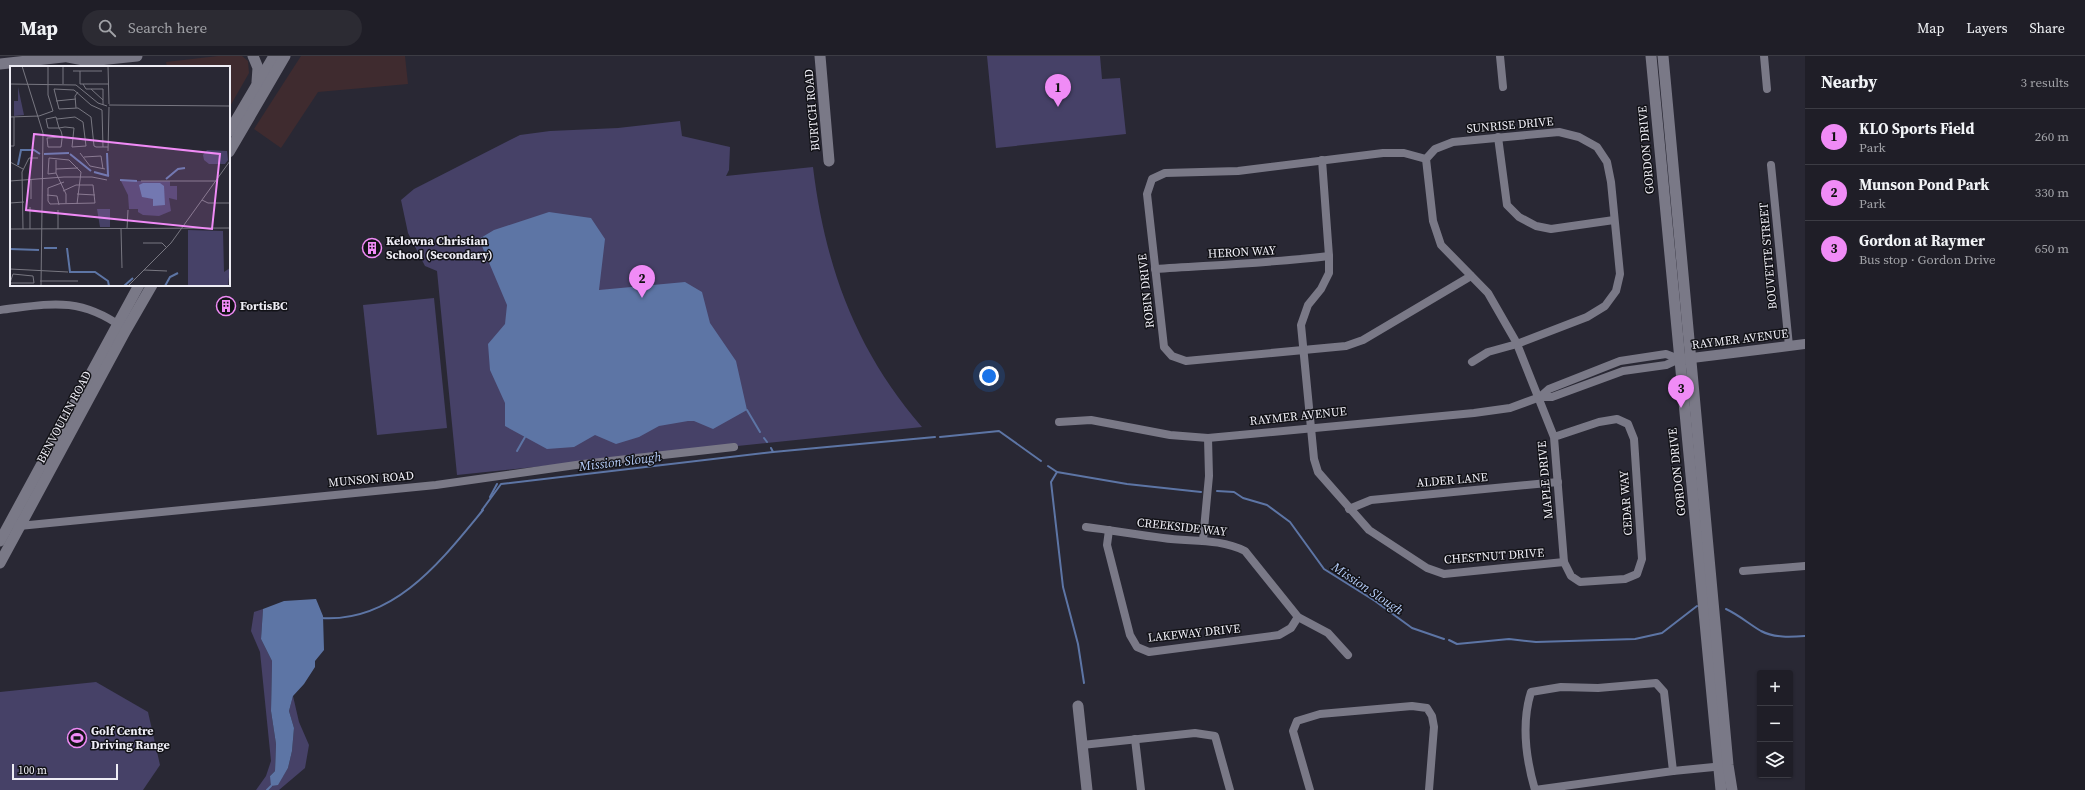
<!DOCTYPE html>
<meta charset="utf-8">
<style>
:root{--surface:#1f1e27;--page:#2c2b33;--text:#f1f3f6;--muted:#a1a2a7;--line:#3c3c44;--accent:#f08bf6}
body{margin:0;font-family:"Source Serif 4",serif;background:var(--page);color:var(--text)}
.controls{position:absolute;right:12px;bottom:12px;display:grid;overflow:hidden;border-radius:4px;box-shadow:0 1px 3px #0004}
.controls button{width:36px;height:36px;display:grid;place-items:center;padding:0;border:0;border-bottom:1px solid var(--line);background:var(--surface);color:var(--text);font:20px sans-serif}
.scale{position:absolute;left:12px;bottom:10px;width:106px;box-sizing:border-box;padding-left:4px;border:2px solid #eeedf5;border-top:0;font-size:11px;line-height:14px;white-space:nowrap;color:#eeedf5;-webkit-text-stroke:3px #121217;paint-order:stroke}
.you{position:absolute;left:989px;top:320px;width:14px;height:14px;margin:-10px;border:3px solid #fff;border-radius:50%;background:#1a73e8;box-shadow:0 0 0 6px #1a73e833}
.badge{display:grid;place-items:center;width:26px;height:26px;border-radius:50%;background:var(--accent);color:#111;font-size:13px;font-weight:700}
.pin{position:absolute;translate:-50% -33px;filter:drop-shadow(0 1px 2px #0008)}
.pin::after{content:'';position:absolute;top:21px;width:14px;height:12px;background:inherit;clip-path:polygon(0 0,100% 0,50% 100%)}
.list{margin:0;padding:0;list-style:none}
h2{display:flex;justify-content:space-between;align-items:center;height:52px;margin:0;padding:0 16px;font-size:17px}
h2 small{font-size:13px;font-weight:400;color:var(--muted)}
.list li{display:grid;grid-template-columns:26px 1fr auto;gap:12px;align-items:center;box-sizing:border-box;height:56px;padding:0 16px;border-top:1px solid var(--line)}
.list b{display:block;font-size:15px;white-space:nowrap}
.list p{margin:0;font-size:13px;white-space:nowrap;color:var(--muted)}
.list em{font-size:13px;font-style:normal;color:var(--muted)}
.icon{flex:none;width:22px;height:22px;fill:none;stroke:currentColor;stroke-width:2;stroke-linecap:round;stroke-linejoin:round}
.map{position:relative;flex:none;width:1805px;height:734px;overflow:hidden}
header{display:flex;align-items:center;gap:24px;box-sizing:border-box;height:56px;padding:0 20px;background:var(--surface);border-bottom:1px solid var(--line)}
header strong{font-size:19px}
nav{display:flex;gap:22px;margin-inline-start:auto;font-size:14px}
.search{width:280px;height:36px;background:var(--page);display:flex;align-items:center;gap:10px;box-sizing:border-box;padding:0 14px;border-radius:22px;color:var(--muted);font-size:15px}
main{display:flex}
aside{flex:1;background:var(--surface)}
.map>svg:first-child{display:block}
.commercial{fill:#3f2b2f}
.green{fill:#464167}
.water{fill:#5d75a5}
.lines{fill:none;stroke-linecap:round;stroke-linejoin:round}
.stream{stroke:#5d75a5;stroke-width:2}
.minor{stroke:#7a7987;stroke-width:8}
.tertiary{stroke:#7a7987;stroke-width:10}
.secondary{stroke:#7a7987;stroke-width:11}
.labels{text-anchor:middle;stroke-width:3;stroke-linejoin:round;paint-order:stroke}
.street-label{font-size:12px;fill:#eeedf5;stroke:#121217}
.poi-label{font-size:12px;font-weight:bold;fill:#eeedf5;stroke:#121217;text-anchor:start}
.water-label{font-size:13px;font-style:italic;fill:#b6cdf8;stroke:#121217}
.inset-river{fill:none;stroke:#5d75a5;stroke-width:2}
.inset-road{fill:none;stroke:#787781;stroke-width:1}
.view{fill:#f08bf6;fill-opacity:0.15;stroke:#f08bf6;stroke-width:2}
.inset-edge{fill:none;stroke:#eeedf5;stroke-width:2}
</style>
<header>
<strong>Map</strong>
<div class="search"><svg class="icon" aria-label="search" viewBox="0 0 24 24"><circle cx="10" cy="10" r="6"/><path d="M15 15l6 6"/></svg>Search here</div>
<nav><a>Map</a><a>Layers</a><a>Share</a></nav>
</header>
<main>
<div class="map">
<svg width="1805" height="734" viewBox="0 0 1805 734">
<rect width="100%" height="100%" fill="#292834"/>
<g class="commercial">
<polygon points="218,0 242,0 248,5 249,17 229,52 229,11 167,11 166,6"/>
<polygon points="301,0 405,0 408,28 318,36 281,92 254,73"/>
</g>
<g class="green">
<polygon points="987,0 1100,0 1102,23 1120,22 1126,78 996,92"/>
<path d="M 680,65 L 682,80 L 730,91 L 729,114 L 726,120 L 813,111 C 825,210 856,295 922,371 L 457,419 L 437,215 L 425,210 L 408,177 L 401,144 L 414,133 L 520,79 L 550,75 L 618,72 Z"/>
<polygon points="434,242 447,372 377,379 363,249"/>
<polygon points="263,553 261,583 272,605 271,655 276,688 275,715 270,720 283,720 288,712 292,695 294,672 289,655 293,640 299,666 309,689 305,712 279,734 256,734 266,720 271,705 260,596 251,575 254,556"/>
<polygon points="96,626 148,656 160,709 143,734 0,734 0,636"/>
</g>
<g class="water">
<polygon points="549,156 591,162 605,183 599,234 685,226 702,236 710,267 736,305 747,354 713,373 694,365 688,365 659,370 639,381 616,388 595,379 574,391 547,393 505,370 505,347 490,314 488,288 505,268 507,249 479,183 494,174"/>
<polygon points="316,543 323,560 324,594 315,605 315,611 304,628 293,640 289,655 294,672 292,695 288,712 278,729 271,730 270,720 275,715 276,688 271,655 272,605 261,583 263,553 284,545"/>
</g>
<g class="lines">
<g class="stream">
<polyline points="747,354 760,376"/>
<polyline points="940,381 999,375 1041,405"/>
<polyline points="764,382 767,386"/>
<polyline points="771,392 773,396 935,381"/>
<polyline points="517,395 525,381"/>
<polyline points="1048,410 1057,416 1127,428 1201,436"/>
<polyline points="1057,416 1051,426 1063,531 1078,588 1084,627"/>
<polyline points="1217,435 1234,436 1243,442 1267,449 1290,466 1324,513 1375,545 1412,572 1444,583"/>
<polyline points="490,441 497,428"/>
<polyline points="482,454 501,428 773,396"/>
<path d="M 1726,553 C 1739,559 1749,568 1761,575 C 1774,582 1791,581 1805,580"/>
<path d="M 321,562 C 394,567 441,505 483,454"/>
<polyline points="1449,584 1457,588 1509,583 1536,586 1635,583 1662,577 1697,550"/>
<polyline points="267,734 271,730"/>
</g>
<g class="minor">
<polyline points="1500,0 1503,31"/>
<polyline points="1764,0 1767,33"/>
<polyline points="1498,81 1507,149 1519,161 1536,170 1551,173 1614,164"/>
<polyline points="1426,103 1404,97 1383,97 1238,115 1165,117 1152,123 1147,138 1164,291 1172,300 1186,305 1346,290 1363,284 1471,220"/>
<polyline points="1322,104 1329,200 1329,217 1321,233 1308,249 1301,269 1314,403 1318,416 1369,474 1427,512 1444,518 1564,506"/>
<polyline points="1771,109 1789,290"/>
<path d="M 1155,213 C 1214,209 1271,207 1329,200"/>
<path d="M 0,254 C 50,248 78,240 122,271"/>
<polyline points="1472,306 1488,296 1517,288 1587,261 1605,250 1616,235 1620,218 1611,126 1607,106 1597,91 1579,81 1559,76 1453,86 1435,93 1426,103 1433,165 1441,189 1488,237 1515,284 1517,288 1554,381 1564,506 1571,520 1580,526 1625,523 1637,518 1642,503 1634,383 1628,368 1617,363 1599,366 1554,381"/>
<polyline points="1540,341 1549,333 1620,305 1666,298 1679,303"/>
<polyline points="1059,366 1091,364 1170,379 1208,382 1474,357 1510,352 1540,341 1552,341 1623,315 1666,309 1679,303"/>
<polyline points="1349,453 1371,444 1558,426"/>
<polyline points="16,469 19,470 436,429 583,408 734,391"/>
<path d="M 1086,471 C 1112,474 1137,479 1163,482 C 1191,486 1219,482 1245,495 L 1298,561 L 1328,577 L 1348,599"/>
<polyline points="1109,474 1107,489 1130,579 1137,591 1149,596 1279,579 1291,572 1298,561"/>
<polyline points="1203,484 1209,420 1208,382"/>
<polyline points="1743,515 1805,510"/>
<path d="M 1656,627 L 1664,636 L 1673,715 L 1535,734 C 1526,703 1521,668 1531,636 L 1561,631 L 1598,632 Z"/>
<polyline points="1135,683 1141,734"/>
<polyline points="1082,689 1195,677 1215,680 1230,734"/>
<polyline points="1673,715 1724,710"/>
<polyline points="1310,734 1293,675 1297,665 1320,658 1412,650 1427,652 1432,660 1434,671 1429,734"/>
</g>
<polyline class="tertiary" points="1684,303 1805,288"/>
<g class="secondary">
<polyline points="253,0 258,12 257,26"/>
<polyline points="820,0 829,105"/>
<polyline points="1651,0 1721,734"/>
<polyline points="1663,0 1728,709 1732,734"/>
<polyline points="68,1 89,5 137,0"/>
<polyline points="0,8 72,0"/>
<polyline points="229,76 274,0"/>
<polyline points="229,96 285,0"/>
<polyline points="0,485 139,229"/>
<polyline points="0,507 126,274 152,229"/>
<polyline points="1078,650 1087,734"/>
</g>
</g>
<defs>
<symbol id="building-ring" viewBox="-11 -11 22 22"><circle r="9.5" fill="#121217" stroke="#f08bf6" stroke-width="1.5"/><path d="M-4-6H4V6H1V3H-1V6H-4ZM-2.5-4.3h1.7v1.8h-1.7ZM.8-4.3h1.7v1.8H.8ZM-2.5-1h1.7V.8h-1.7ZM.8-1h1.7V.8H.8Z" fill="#f08bf6"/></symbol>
<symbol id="stadium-ring" viewBox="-11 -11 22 22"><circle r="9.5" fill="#121217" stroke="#f08bf6" stroke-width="1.5"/><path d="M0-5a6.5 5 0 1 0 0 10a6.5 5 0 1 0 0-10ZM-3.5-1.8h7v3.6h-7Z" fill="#f08bf6"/></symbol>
</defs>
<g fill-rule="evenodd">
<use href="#building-ring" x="361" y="181" width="22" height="22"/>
<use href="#building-ring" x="215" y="239" width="22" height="22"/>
<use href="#stadium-ring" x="66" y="671" width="22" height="22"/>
</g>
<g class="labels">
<g class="street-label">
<text transform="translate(812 54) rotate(-95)" y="4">BURTCH ROAD</text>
<text transform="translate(1510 69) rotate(-5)" y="4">SUNRISE DRIVE</text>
<text transform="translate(1646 94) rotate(-95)" y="4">GORDON DRIVE</text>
<text transform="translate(1242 196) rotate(-3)" y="4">HERON WAY</text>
<text transform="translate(1768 200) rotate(-95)" y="4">BOUVETTE STREET</text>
<text transform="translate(1146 235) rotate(-96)" y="4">ROBIN DRIVE</text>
<text transform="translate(1740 283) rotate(-7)" y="4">RAYMER AVENUE</text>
<text transform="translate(1298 360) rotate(-6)" y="4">RAYMER AVENUE</text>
<text transform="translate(64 361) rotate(-62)" y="4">BENVOULIN ROAD</text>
<text transform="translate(1677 416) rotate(-96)" y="4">GORDON DRIVE</text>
<text transform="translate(371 423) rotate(-5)" y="4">MUNSON ROAD</text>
<text transform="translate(1452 424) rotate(-5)" y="4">ALDER LANE</text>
<text transform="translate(1545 424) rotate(-95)" y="4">MAPLE DRIVE</text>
<text transform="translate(1626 447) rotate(-94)" y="4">CEDAR WAY</text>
<text transform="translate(1182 471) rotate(6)" y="4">CREEKSIDE WAY</text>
<text transform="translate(1494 500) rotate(-4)" y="4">CHESTNUT DRIVE</text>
<text transform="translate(1194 577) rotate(-6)" y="4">LAKEWAY DRIVE</text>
</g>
<g class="poi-label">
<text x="386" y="189">Kelowna Christian<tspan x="386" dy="14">School (Secondary)</tspan></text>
<text x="240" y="254">FortisBC</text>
<text x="91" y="679">Golf Centre<tspan x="91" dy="14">Driving Range</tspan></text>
</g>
<g class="water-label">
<text transform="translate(620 405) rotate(-7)" y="5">Mission Slough</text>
<text transform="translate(1368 532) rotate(34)" y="5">Mission Slough</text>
</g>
</g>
<g transform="translate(10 10)">
<rect width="220" height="220" fill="#292834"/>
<path d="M 8,21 L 14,49 L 4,50 L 4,35 L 8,35 ZM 197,84 L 217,85 L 218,94 L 215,98 L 199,98 L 194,94 L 193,89 ZM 111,115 L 160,115 L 160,120 L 167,120 L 167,134 L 159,132 L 161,145 L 149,150 L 133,149 L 128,146 L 128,143 L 119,143 L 118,129 ZM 87,143 L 100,143 L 100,161 L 90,161 ZM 178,164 L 213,165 L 214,206 L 220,202 L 218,220 L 178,220 Z" fill="#464167"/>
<path d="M 133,117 L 150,117 L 154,120 L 155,139 L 143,140 L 143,133 L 132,131 L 129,119 Z" fill="#5d75a5"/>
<path class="inset-river" d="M 97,87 L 98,109M 34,88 L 59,87M 60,88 L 81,105M 8,99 L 11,84 L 24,84 L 30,88M 84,106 L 99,110M 156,113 L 168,103 L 175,102M 110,114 L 127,115M 34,182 L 47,182M 57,182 L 60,206 L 85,206 L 98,215 L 99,220M 0,183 L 29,184M 114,220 L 123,212M 155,220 L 160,211 L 168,207"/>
<path class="inset-road" d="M 12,0 L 33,67 L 31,220M 98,0 L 99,38M 63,5 L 92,5M 70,5 L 70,18 L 98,18M 0,18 L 66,19 L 88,37 L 97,40M 53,18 L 53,0M 73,18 L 76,23 L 93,23 L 93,39M 81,23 L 93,34M 46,35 L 66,33M 99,39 L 220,40M 66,42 L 65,30 L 68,26M 0,51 L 29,50 L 43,45 L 38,29 L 38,0M 47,53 L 65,51 L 73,56 L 76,80 L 62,81 L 64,62 L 55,61 L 49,62 L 38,62 L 36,53 L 46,51 L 49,62 L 51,65 L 52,69 L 52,73 L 51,81 L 38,81 L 37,72 L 52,71M 0,80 L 4,80 L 4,51M 93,81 L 92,44 L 81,39 L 64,24 L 44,23 L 49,43 L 68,42 L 81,51 L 84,80 L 86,81 L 98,81M 98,85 L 99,41M 70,87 L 80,100 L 95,103M 74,91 L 91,90 L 93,103M 46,94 L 46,107 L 56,128 L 56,137M 0,96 L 13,103M 46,103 L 68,102M 46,107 L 38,108 L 39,92 L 59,94 L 71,106 L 67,138M 0,115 L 54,111 L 82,111 L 97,114M 131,115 L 206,115M 53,125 L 66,119 L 83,119 L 85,137 L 40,138 L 38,135 L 38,122 L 54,116M 67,128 L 85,129M 37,129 L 47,130 L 49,139M 21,133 L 21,114M 192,134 L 198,137 L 220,137M 0,137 L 14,136M 48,144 L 48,163M 0,163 L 220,162M 13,163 L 12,106 L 19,92 L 28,92M 20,163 L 20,141M 111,163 L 112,202M 117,163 L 118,144M 133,177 L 152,177 L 157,182M 0,203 L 58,206M 134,204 L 157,205M 3,208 L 23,210 L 24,217 L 0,217 ZM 30,215 L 68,215M 118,220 L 161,177 L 220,95"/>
<path class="view" d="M 24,68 L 210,88 L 202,163 L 16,144 Z"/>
<rect width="220" height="220" class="inset-edge"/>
</g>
</svg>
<div class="controls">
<button>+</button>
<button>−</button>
<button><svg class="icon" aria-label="layers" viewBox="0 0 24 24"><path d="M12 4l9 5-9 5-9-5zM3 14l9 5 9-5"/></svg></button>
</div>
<div class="scale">100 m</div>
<div class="you"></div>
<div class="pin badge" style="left:1058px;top:51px">1</div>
<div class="pin badge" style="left:642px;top:242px">2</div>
<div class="pin badge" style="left:1681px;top:352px">3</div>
</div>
<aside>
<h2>Nearby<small>3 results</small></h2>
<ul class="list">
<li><span class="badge">1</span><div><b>KLO Sports Field</b><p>Park</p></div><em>260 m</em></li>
<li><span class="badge">2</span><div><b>Munson Pond Park</b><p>Park</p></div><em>330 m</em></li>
<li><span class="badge">3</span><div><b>Gordon at Raymer</b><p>Bus stop · Gordon Drive</p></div><em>650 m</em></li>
</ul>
</aside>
</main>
